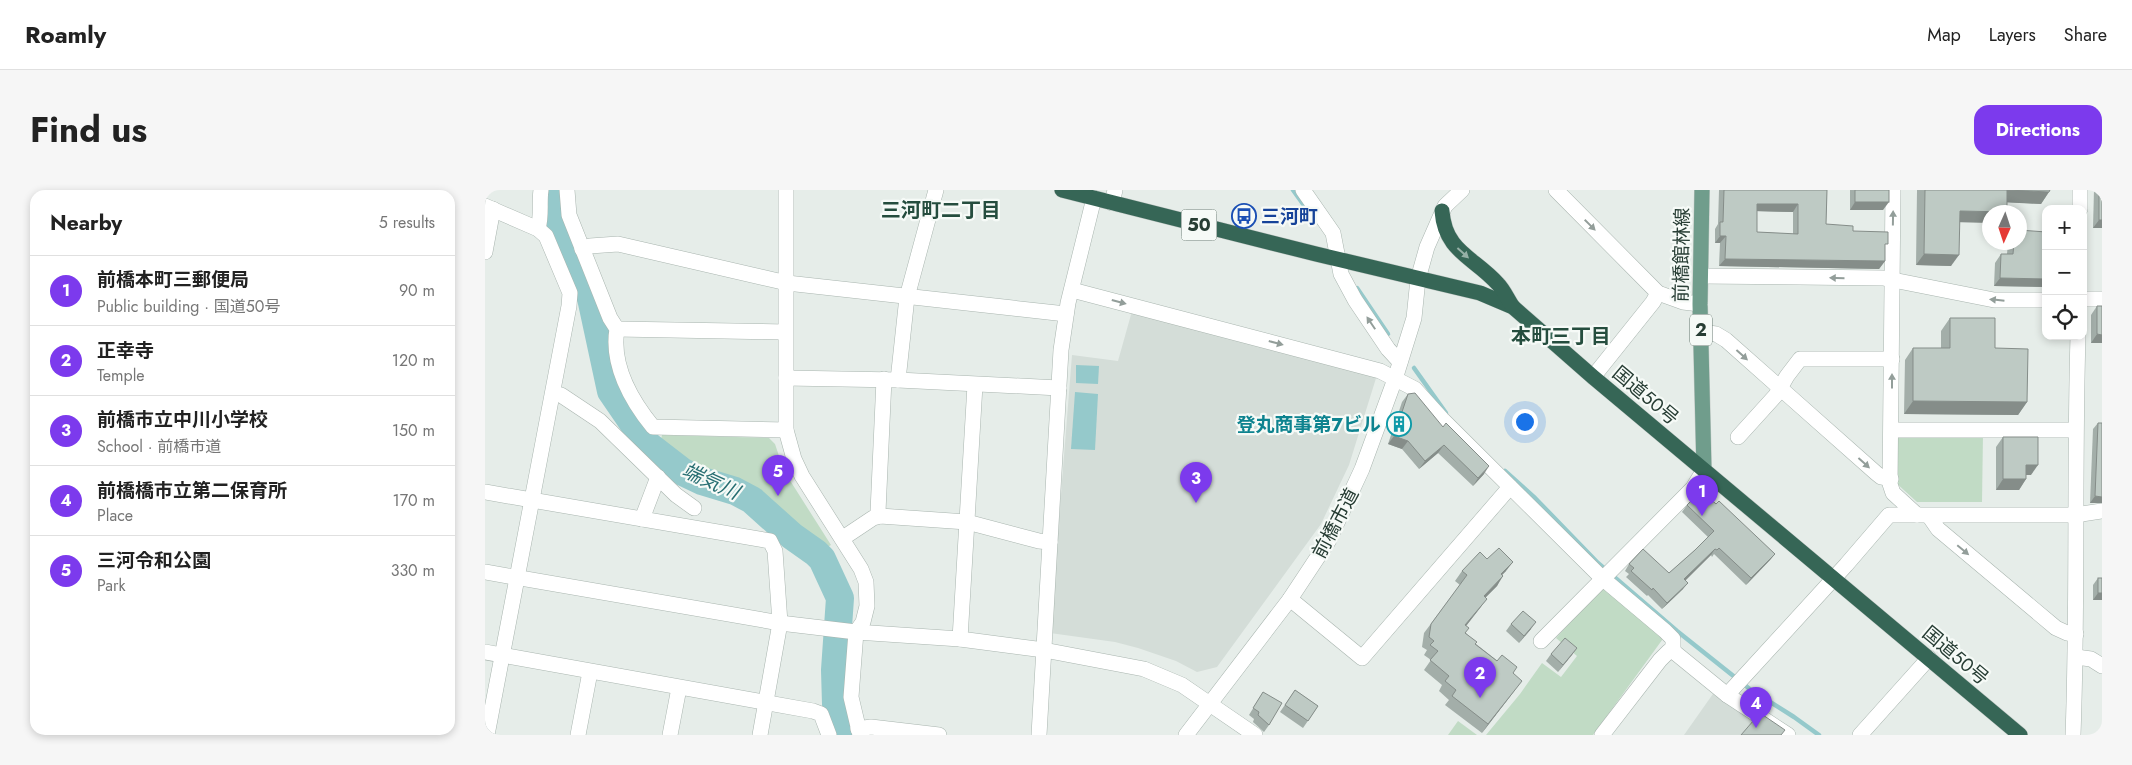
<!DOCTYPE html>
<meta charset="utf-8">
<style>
:root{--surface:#fff;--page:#f6f6f6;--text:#222;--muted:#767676;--line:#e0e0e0;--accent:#7c3aed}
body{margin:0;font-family:Jost,"Noto Sans JP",sans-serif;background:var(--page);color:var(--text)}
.controls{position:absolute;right:15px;top:15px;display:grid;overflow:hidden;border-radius:10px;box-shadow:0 2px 8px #0003}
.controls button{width:45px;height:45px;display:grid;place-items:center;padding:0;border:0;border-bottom:1px solid var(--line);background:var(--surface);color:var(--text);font:25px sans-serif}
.compass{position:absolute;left:1497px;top:15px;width:45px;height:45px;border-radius:50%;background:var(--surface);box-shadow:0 2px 8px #0003;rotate:183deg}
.you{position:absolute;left:1039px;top:231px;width:18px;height:18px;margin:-12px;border:4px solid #fff;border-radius:50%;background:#1a73e8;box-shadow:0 0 0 8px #1a73e833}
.badge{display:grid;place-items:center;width:32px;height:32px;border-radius:50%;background:var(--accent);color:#fff;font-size:16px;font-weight:700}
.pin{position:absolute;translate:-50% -41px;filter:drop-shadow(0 1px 2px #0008)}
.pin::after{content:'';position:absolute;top:26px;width:18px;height:15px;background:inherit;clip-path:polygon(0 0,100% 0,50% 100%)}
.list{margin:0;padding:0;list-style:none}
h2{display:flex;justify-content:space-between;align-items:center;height:65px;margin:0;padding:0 20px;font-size:21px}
h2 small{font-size:16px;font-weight:400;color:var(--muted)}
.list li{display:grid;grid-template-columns:32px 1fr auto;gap:15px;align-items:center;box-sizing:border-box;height:70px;padding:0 20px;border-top:1px solid var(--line)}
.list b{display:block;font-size:19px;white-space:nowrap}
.list p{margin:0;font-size:16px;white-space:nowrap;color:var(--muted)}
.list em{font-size:16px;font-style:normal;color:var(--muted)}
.icon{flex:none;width:28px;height:28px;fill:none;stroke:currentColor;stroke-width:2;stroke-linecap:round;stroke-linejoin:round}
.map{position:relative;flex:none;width:1617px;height:545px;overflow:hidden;border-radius:15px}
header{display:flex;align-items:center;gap:30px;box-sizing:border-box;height:70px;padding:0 25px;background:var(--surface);border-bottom:1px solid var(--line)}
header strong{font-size:24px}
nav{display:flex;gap:28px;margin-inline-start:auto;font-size:18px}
.intro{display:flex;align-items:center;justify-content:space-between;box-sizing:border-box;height:120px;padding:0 30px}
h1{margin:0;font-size:35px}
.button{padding:12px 22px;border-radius:15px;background:var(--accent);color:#fff;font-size:18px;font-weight:700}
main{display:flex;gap:30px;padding:0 30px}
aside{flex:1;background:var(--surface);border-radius:15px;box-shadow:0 2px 8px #0003}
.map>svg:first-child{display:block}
.built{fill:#d4ddd8}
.green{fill:#c1dbc5}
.water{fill:#95c9cb}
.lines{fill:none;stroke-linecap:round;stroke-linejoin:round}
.stream{stroke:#95c9cb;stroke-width:4.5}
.river{stroke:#95c9cb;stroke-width:28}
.minor-casing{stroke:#a9b5af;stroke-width:16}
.major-casing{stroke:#c3c9c6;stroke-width:16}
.highway-casing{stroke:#c3c9c6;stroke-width:16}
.minor{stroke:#fff;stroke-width:15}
.major{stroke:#709d8c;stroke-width:15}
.highway{stroke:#366656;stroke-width:15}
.wall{fill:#a3aea9;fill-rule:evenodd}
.shaded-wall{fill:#858d89}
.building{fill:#becac4;stroke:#858d89;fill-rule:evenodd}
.oneway{fill:#939e9a}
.oneway2{fill:#96b0a6}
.labels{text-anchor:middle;stroke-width:4.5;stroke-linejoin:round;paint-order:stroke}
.shield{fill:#f6faf7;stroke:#65766e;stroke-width:1}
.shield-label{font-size:18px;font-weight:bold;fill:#273d34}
.transit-label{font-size:19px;font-weight:bold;fill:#164399;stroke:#f6faf7;text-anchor:start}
.street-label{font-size:19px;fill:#273d34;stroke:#f6faf7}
.culture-label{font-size:19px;font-weight:bold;fill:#0d838f;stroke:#f6faf7;text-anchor:end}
.neighbourhood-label{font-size:20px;font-weight:bold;fill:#254d3e;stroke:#f6faf7}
.water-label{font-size:20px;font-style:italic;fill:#276e72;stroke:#f6faf7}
</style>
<header>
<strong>Roamly</strong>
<nav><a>Map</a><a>Layers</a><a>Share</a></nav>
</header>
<div class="intro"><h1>Find us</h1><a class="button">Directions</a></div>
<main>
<aside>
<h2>Nearby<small>5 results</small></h2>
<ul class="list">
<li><span class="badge">1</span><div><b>前橋本町三郵便局</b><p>Public building · 国道50号</p></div><em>90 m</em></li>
<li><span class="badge">2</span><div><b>正幸寺</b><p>Temple</p></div><em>120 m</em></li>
<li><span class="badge">3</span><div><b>前橋市立中川小学校</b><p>School · 前橋市道</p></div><em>150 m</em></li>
<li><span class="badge">4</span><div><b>前橋橋市立第二保育所</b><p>Place</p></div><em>170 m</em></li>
<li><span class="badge">5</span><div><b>三河令和公園</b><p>Park</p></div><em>330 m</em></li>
</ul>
</aside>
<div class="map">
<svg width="1617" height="545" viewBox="0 0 1617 545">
<rect width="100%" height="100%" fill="#e6ede9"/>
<g class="built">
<polygon points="647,121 892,185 864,275 836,334 732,477 712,482 691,471 653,458 630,452 565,443 587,165 633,171"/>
<polygon points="1230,501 1296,545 1199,545"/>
</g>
<g class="green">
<polygon points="1416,244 1498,244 1497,312 1432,312 1410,292 1411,250"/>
<polygon points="177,245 284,248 290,254 299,281 346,355 339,359 267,301 222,283 174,257"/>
<polygon points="1124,397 1180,446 1108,545 1001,545 1035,504 1057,473 1076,487 1092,466 1071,448 1115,399"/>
<polygon points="973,531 992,545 963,545"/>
</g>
<g class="water">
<polygon points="591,175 614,176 613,194 591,193"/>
<polygon points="590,202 613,204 610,260 586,259"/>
</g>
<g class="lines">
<g class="stream">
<polyline points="808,0 823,21"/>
<polyline points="872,98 903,144"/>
<polyline points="929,178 961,223"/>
<polyline points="1020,281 1050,308 1113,373 1192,441 1266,500 1309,527 1334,545"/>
</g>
<polyline class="river" points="67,0 71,25 106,108 126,201 163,255 198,282 217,291 250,301 267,310 307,346 331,363 337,369 355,408 350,480 351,514 361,545"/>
<defs>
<g id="minor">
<path d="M 82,0 L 84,25 L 125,128 L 132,139 C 126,174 146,210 168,237 L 301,240"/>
<polyline points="301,0 301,240 309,269 317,286 376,379 381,392 382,416 378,432 371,442 366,507 375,545"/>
<polyline points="818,0 848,43 856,84 870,110 903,159 915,172"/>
<polyline points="1071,0 1173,103 1198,112 1215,114"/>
<polyline points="1408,0 1405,294 1408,303 1432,325"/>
<polyline points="627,13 630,0"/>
<polyline points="0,16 53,39 61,46 85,103 84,116 2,545"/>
<polyline points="1595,19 1595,0"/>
<path d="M 53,39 C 57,25 54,13 56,0"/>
<polyline points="97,59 105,56 133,54 302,93 581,124"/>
<polyline points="0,62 8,19"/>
<polyline points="1216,86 1398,88 1509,110 1561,110"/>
<polyline points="587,100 895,181 930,199 957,229 1117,388 1180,441 1188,449 1188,461"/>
<polyline points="1598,109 1617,109"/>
<polyline points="132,139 300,142"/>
<polyline points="1216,142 1231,144 1241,150 1391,283 1396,287 1406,289"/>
<polyline points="1108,187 1168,112 1173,103"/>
<polyline points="301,188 413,190 574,198"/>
<polyline points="413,190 422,107 451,0"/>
<polyline points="68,203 76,205 115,231 191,305 209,318"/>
<polyline points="1407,240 1590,240"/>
<polyline points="1253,247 1291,205 1302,186 1315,169 1407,169"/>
<polyline points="0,302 285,351 290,361 295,433 275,545"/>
<polyline points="395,326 393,322 399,189"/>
<polyline points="1444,326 1453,339 1571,438 1582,443 1591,444"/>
<polyline points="157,329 173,287"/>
<polyline points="358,348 388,328 395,326 482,332 554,351 565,352"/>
<polyline points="0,382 295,433 371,442 475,449 559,460 659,479 697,495 770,545"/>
<polyline points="805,409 877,468 1025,297"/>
<polyline points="475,449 490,195"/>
<polyline points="1056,451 1208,298 1219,280"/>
<polyline points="0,462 328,521 336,524 344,545"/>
<polyline points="1591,467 1606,469 1617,476"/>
<polyline points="1242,505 1361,375 1404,325 1590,325 1617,321"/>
<polyline points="373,539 386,537 454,545"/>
<polyline points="93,545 105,482"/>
<polyline points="185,545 194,498"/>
<polyline points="554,545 576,160 583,113 609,8"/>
<polyline points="701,545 805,409 844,350 877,279 910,189 929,128 933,89 942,57 960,16 977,0"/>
<polyline points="1117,545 1175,470 1184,461 1188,461 1242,505 1303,545"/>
<polyline points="1375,545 1444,468"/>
<path d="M 1588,545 C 1593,412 1589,279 1593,146"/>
</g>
<polyline id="major" points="1217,0 1215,114 1219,280"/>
<g id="highway">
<polyline points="577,0 831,64 995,103 1028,117 1108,187 1535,545"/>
<path d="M 957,21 C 960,62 989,67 1013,94 C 1019,100 1023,110 1028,117"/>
</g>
</defs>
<use href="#minor" class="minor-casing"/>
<use href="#major" class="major-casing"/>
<use href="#highway" class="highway-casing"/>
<use href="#minor" class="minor"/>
<use href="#major" class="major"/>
<use href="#highway" class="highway"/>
</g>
<g class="wall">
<path d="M 1234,0 L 1342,0 L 1341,34 L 1368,41 L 1400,59 L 1400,71 L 1394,79 L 1234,76 L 1235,53 L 1230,53 L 1230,39 L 1233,34 ZM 1272,21 L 1308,22 L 1308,44 L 1272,42 Z"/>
<polygon points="1365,0 1404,0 1398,20 1365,20"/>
<polygon points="1432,0 1565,0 1556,14 1522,12 1521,22 1504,22 1475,32 1466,76 1431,75"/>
<polygon points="1609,0 1617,0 1617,38 1608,38"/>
<polygon points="1561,42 1561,97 1509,96 1510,73 1516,64 1522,64 1523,52 1534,52"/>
<polygon points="1612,116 1617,116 1617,153 1606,153 1606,125"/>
<polygon points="1465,128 1510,158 1542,212 1533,225 1419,224 1420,170 1428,158 1456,158 1456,141"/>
<polygon points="923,204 958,237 999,284 988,296 953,263 934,279 917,259 903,254 917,212"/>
<polygon points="1613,233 1617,313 1605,313 1608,239"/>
<polygon points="1518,247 1546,285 1541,285 1541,289 1534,300 1511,300 1511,257"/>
<polygon points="1217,307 1231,314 1290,364 1285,370 1261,395 1229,364 1227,367 1226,365 1200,390 1198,399 1177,419 1163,405 1162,406 1141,387 1144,384 1140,381 1144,374 1184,383 1210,360 1223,347 1197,322 1202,315"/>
<polygon points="1002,369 1021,381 1017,385 1012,396 1001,407 995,418 981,436 981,443 991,454 1028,483 1030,500 997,543 960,515 964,510 954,501 957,495 939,480 946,470 939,465 942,460 937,457 939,443 975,395 970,391 977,381"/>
<polygon points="1613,388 1617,388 1617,410 1608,410 1608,395"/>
<polygon points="1026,434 1046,439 1034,453 1021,441"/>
<polygon points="1092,458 1073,482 1061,471 1066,464"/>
<polygon points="810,500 833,516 818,538 795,522"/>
<polygon points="778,502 784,535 779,542 768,532 769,529 764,525"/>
</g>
<g class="shaded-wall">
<polygon points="1522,0 1564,2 1556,14 1514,12"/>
<polygon points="1370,12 1404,12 1398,20 1365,20"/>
<polygon points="1272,14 1313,14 1308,22 1267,21"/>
<polygon points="1475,21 1522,22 1504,22 1504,33 1467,32"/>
<polygon points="1614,30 1617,30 1617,38 1608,38"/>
<polygon points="1235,46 1241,46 1235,53 1230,53"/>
<polygon points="1439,64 1474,65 1466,76 1431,75"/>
<polygon points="1240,69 1400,71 1394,79 1234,76"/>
<polygon points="1515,88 1561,89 1561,97 1509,96"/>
<polygon points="1612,144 1617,145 1617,153 1606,153"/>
<polygon points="1428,211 1542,212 1533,225 1419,224"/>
<polygon points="909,246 923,251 917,259 903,254"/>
<polygon points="959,255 953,263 934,279 940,271"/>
<polygon points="1541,275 1553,275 1546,285 1534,285"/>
<polygon points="1004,276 999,284 988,296 993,288"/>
<polygon points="1518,289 1541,289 1534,300 1511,300"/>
<polygon points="1610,306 1617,307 1617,313 1605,313"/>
<polygon points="1230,359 1226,365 1195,396 1199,389"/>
<polygon points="1290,364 1285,370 1261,395 1266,388"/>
<polygon points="1028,372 1021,381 1009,393 1016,384"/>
<polygon points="1018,386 1012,396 992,416 999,406"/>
<polygon points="1203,393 1198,399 1177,419 1182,413"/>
<polygon points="1613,403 1617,403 1617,410 1608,410"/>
<polygon points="1002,409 974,445 980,435"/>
<polygon points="1051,432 1046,439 1034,453 1039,446"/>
<polygon points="1092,458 1087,465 1073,482 1078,475"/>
<polygon points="1037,491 1030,500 997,543 1003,534"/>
</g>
<g class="building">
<path d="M 1239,0 L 1342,0 L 1341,34 L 1368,36 L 1368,41 L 1403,42 L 1403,54 L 1400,54 L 1400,71 L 1240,69 L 1241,46 L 1235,46 L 1235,32 L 1238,32 ZM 1272,14 L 1313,14 L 1313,44 L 1272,42 Z"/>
<rect x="1370" y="0" width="34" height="12"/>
<polygon points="1440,0 1565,0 1564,2 1522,0 1522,22 1475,21 1474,65 1439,64"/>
<rect x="1614" y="0" width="3" height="30"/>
<polygon points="1534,40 1561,42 1561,89 1515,88 1516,64 1528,64 1529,52 1534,52"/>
<polygon points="1612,116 1617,116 1617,145 1612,144"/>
<polygon points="1465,128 1510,128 1510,158 1543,159 1542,212 1428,211 1428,158 1465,158"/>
<polygon points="930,203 958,237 961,233 1004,276 993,288 959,255 940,271 923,251 909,246 923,204"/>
<polygon points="1613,233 1617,233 1617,307 1610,306"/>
<polygon points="1518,247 1553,247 1553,275 1541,275 1541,289 1518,289"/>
<polygon points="1214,303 1217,307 1220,304 1231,314 1234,311 1290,364 1266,388 1234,358 1232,360 1230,359 1199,389 1203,393 1182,413 1168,398 1167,400 1146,381 1149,378 1144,374 1158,359 1184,383 1210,360 1229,341 1202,315"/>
<polygon points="1014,358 1028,372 1016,384 1018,386 999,406 1002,409 980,435 984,438 980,443 992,452 990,454 1012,471 1017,465 1032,477 1028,483 1037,491 1003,534 967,506 971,500 960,491 964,486 945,470 953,461 945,455 949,451 944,447 946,434 982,385 977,381 995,362 1002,369"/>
<rect x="1613" y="388" width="4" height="15"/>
<polygon points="1038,421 1051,432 1039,446 1026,434"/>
<polygon points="1080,448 1092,458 1078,475 1066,464"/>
<polygon points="810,500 833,516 823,531 800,515"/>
<polygon points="778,502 797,513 784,535 773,525 774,522 768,518"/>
<polygon points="1275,523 1300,540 1296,545 1256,545"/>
</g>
<defs><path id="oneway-solid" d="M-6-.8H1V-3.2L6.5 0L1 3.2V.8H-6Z" transform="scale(1.25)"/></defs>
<g class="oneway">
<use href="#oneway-solid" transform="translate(1408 28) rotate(-89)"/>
<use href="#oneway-solid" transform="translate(1105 35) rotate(45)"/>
<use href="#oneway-solid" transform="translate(1352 88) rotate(-179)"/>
<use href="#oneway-solid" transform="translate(1512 110) rotate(-174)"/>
<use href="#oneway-solid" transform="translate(634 112) rotate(15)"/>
<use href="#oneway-solid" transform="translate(886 133) rotate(-124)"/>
<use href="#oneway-solid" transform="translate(791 153) rotate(15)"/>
<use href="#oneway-solid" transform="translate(1257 165) rotate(42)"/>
<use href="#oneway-solid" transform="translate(1407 191) rotate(-90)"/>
<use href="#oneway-solid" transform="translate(1379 273) rotate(42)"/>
<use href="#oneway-solid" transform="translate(1478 360) rotate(40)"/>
</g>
<use class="oneway2" href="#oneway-solid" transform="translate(978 63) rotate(42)"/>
<defs>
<symbol id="bus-ring" viewBox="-11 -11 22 22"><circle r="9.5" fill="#f6faf7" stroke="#1a4fb4" stroke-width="1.5"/><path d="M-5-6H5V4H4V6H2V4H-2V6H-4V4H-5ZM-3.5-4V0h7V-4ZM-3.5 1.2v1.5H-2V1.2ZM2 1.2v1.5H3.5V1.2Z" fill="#1a4fb4"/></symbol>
<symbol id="building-ring" viewBox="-11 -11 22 22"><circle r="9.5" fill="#f6faf7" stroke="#0f9aa8" stroke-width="1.5"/><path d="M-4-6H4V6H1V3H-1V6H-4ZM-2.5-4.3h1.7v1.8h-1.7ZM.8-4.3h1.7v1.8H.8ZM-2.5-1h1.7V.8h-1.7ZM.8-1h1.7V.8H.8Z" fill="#0f9aa8"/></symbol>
</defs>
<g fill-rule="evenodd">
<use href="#bus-ring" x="745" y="12" width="28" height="28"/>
<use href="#building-ring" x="900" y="220" width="28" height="28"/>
</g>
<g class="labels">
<g class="shield">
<rect x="696.5" y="19.5" width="35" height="31" rx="4"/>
<rect x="1205" y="124.5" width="22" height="31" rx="4"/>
</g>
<g class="shield-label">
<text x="714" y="41">50</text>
<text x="1216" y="146">2</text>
</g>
<g class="transit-label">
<text x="776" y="33">三河町</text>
</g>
<g class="street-label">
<text transform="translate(1196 65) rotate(-89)" y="7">前橋館林線</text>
<text transform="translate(1161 205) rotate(40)" y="7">国道50号</text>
<text transform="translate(850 333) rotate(-62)" y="7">前橋市道</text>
<text transform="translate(1471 465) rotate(40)" y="7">国道50号</text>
</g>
<g class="culture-label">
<text x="896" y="241">登丸商事第7ビル</text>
</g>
<g class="neighbourhood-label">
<text x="456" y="27">三河町二丁目</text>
<text x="1076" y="153">本町三丁目</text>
</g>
<g class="water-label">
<text transform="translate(226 291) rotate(24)" y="7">端気川</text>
</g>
</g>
</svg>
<div class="controls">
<button>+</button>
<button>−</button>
<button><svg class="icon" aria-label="locate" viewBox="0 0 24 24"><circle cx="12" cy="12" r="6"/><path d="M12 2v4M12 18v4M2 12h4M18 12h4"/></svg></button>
</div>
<svg class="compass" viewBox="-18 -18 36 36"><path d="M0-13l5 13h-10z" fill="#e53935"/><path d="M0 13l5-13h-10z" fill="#767676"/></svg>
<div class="you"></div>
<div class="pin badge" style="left:1217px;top:326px">1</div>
<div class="pin badge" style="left:995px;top:508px">2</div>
<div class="pin badge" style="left:711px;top:313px">3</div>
<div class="pin badge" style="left:1271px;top:538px">4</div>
<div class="pin badge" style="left:293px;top:306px">5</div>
</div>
</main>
